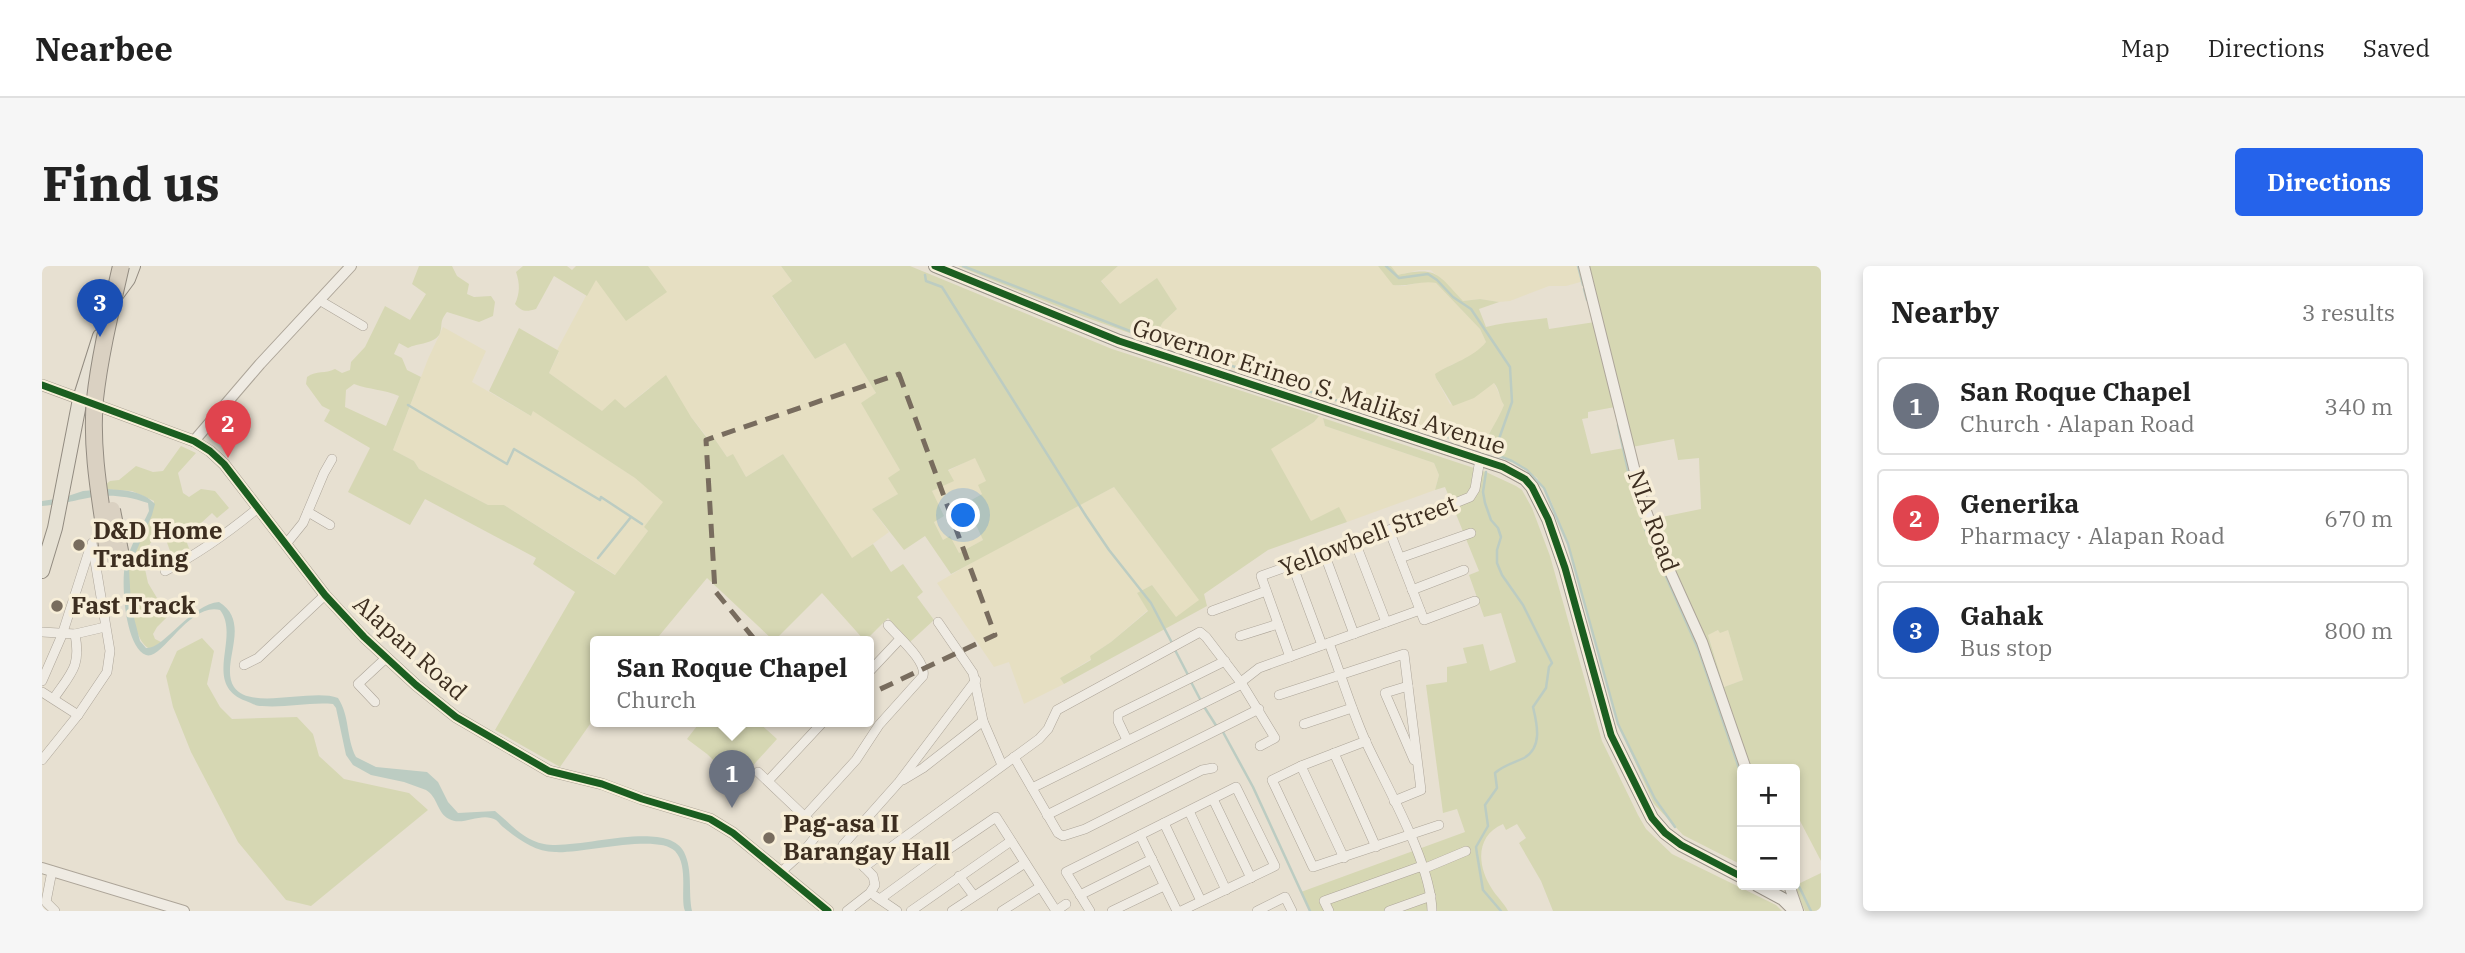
<!DOCTYPE html>
<meta charset="utf-8">
<style>
:root{--surface:#fff;--page:#f6f6f6;--text:#222;--muted:#767676;--line:#e0e0e0;--accent:#2563eb}
body{margin:0;font-family:"IBM Plex Serif",serif;background:var(--page);color:var(--text)}
.controls{position:absolute;right:21px;bottom:21px;display:grid;overflow:hidden;border-radius:7px;box-shadow:0 4px 10px #0003}
.controls button{width:63px;height:63px;display:grid;place-items:center;padding:0;border:0;border-bottom:2px solid var(--line);background:var(--surface);color:var(--text);font:35px sans-serif}
.you{position:absolute;left:922px;top:250px;width:24px;height:24px;margin:-18px;border:5px solid #fff;border-radius:50%;background:#1a73e8;box-shadow:0 0 0 10px #1a73e833}
.badge{display:grid;place-items:center;width:46px;height:46px;border-radius:50%;background:var(--accent);color:#fff;font-size:23px;font-weight:700}
.pin{position:absolute;translate:-50% -58px;filter:drop-shadow(0 2px 4px #0008)}
.pin::after{content:'';position:absolute;top:37px;width:24px;height:21px;background:inherit;clip-path:polygon(0 0,100% 0,50% 100%)}
.popup{position:absolute;left:548px;top:370px;width:284px;height:91px;box-sizing:border-box;display:grid;place-content:center;border-radius:7px;background:var(--surface);filter:drop-shadow(0 2px 5px #0005);font-size:23px;white-space:nowrap;color:var(--muted)}
.popup b{font-size:26px;color:var(--text)}
.popup::after{content:'';position:absolute;left:50%;top:100%;margin-left:-14px;border:14px solid transparent;border-top-color:var(--surface)}
.list{margin:0;padding:0;list-style:none}
h2{display:flex;justify-content:space-between;align-items:center;height:91px;margin:0;padding:0 28px;font-size:30px}
h2 small{font-size:23px;font-weight:400;color:var(--muted)}
.list li{display:grid;grid-template-columns:46px 1fr auto;gap:21px;align-items:center;box-sizing:border-box;height:98px;margin:0 14px 14px;padding:0 14px;border:2px solid var(--line);border-radius:7px}
.list b{display:block;font-size:26px;white-space:nowrap}
.list p{margin:0;font-size:23px;white-space:nowrap;color:var(--muted)}
.list em{font-size:23px;font-style:normal;color:var(--muted)}
.map{position:relative;flex:none;width:1779px;height:645px;overflow:hidden;border-radius:7px}
header{display:flex;align-items:center;gap:42px;box-sizing:border-box;height:98px;padding:0 35px;background:var(--surface);border-bottom:2px solid var(--line)}
header strong{font-size:33px}
nav{display:flex;gap:38px;margin-inline-start:auto;font-size:24px}
.intro{display:flex;align-items:center;justify-content:space-between;box-sizing:border-box;height:168px;padding:0 42px}
h1{margin:0;font-size:49px}
.button{padding:18px 32px;border-radius:7px;background:var(--accent);color:#fff;font-size:24px;font-weight:700}
main{display:flex;gap:42px;padding:0 42px}
aside{flex:1;background:var(--surface);border-radius:7px;box-shadow:0 4px 10px #0003}
.map>svg:first-child{display:block}
.farmland{fill:#e6dfc2}
.green{fill:#d6d7b3;fill-rule:evenodd}
.water{fill:#bcccc2}
.lines{fill:none;stroke-linecap:round;stroke-linejoin:round}
.stream{stroke:#bcccc2;stroke-width:2.5}
.minor-casing{stroke:#ada599;stroke-width:10}
.tertiary-casing{stroke:#ada599;stroke-width:12}
.secondary-casing{stroke:#9c958a;stroke-width:14}
.primary-casing{stroke:#928b80;stroke-width:16}
.minor{stroke:#efebe3;stroke-width:9}
.tertiary{stroke:#efebe3;stroke-width:10}
.secondary{stroke:#efebe3;stroke-width:12}
.primary{stroke:#e6e1d4;stroke-width:14}
.motorway-bridge-casing{stroke:#928b80;stroke-width:18;stroke-linecap:butt}
.motorway-bridge{stroke:#dad1c2;stroke-width:16}
.cycleway-casing{stroke:#f7eed8;stroke-width:11}
.cycleway{stroke:#1b5e20;stroke-width:7}
.marked{fill:none;stroke:#786c5e;stroke-width:5;stroke-dasharray:14 9;stroke-linejoin:round}
.poi-dot{fill:#786c5e;stroke:#f7eed8;stroke-width:2.5}
.labels{text-anchor:middle;stroke-width:7;stroke-linejoin:round;paint-order:stroke}
.street-label{font-size:24px;fill:#3d2e20;stroke:#f7eed8}
.poi-label{font-size:24px;font-weight:bold;fill:#3d2e20;stroke:#f7eed8;text-anchor:start}
</style>
<header>
<strong>Nearbee</strong>
<nav><a>Map</a><a>Directions</a><a>Saved</a></nav>
</header>
<div class="intro"><h1>Find us</h1><a class="button">Directions</a></div>
<main>
<div class="map">
<svg width="1779" height="645" viewBox="0 0 1779 645">
<rect width="100%" height="100%" fill="#e7e0d1"/>
<g class="farmland">
<polygon points="606,0 739,0 750,15 730,31 773,93 803,77 834,127 820,138 858,204 856,228 830,243 847,266 810,293 741,188 704,211 691,189 685,191 670,169 666,172 649,151 607,122 583,142 564,141 561,146 507,107 517,86 515,84 553,13"/>
<polygon points="1076,0 1336,0 1352,19 1362,20 1385,15 1394,17 1438,63 1444,76 1434,88 1407,100 1394,112 1408,138 1442,124 1452,117 1462,139 1456,154 1445,170 1440,184 1145,88 1110,75 1121,56 1135,43 1114,13 1078,39 1059,14"/>
<polygon points="1349,0 1538,0 1542,15 1524,20 1507,20 1468,35 1457,36 1438,33 1421,35 1389,4 1377,4 1356,9"/>
<polygon points="401,61 444,85 430,116 489,150 491,144 593,212 622,236 602,261 606,265 574,309 462,239 446,239 377,203 372,195 351,184 386,93"/>
<polygon points="1277,150 1281,152 1283,160 1392,197 1397,209 1393,224 1305,256 1296,242 1269,256 1228,182 1272,156"/>
<polygon points="933,191 944,215 940,228 924,237 941,274 917,287 901,274 892,256 890,225 911,215 906,205"/>
<polygon points="1072,221 1158,335 1134,352 1110,319 1095,327 1106,344 1069,376 1048,390 1049,393 1018,412 1022,418 982,438 967,396 952,401 895,317 943,289"/>
<polygon points="1677,364 1686,364 1701,414 1682,421 1666,368"/>
</g>
<g class="green">
<path d="M 377,0 L 410,0 L 415,10 L 427,18 L 425,28 L 432,31 L 449,30 L 453,36 L 451,50 L 437,56 L 405,46 C 397,56 401,58 398,67 C 394,78 375,77 366,82 L 357,77 L 352,88 L 360,92 L 365,104 L 379,111 L 351,184 L 372,195 L 377,203 L 446,239 L 462,239 L 573,309 L 606,265 L 602,261 L 621,236 L 593,212 L 491,145 L 489,150 L 447,125 L 477,62 L 517,85 L 507,107 L 560,145 L 573,133 L 583,142 L 624,109 L 649,151 L 665,172 L 670,169 L 685,191 L 691,188 L 704,211 L 741,188 L 810,292 L 831,278 L 849,306 L 861,298 L 881,326 L 875,331 L 892,354 L 868,376 L 846,352 L 823,375 L 780,327 L 732,375 L 665,312 L 612,376 L 554,376 L 553,451 L 518,501 L 453,464 L 533,326 L 491,298 L 494,292 L 383,233 L 368,259 L 306,226 L 328,182 L 282,155 L 288,144 L 280,140 L 264,118 L 265,111 C 275,104 283,108 293,103 L 300,107 L 308,104 L 309,96 L 323,81 L 343,40 L 368,54 L 384,28 L 370,18 ZM 312,118 C 328,124 341,123 357,130 L 344,160 L 303,141 L 304,124 Z"/>
<path d="M 481,0 L 525,0 L 530,4 L 534,0 L 606,0 L 625,26 L 584,55 L 554,14 L 545,30 L 512,10 L 494,43 C 484,46 480,46 473,38 C 478,27 478,18 474,6 Z"/>
<path d="M 739,0 L 868,0 L 1070,83 L 1277,150 L 1272,156 L 1229,183 L 1269,255 L 1297,241 L 1305,256 L 1226,284 L 1162,328 L 1165,340 L 1022,418 L 1018,412 L 1049,394 L 1048,390 L 1069,376 L 1106,345 L 1095,327 L 1110,319 L 1134,351 L 1157,334 L 1072,221 L 909,308 L 883,270 L 862,284 L 830,243 L 856,228 L 846,212 L 858,204 L 819,137 L 834,127 L 803,77 L 773,93 L 730,30 L 750,15 ZM 933,192 L 944,215 L 936,219 L 940,228 L 924,237 L 941,274 L 917,287 L 908,270 L 901,274 L 892,256 L 902,250 L 890,225 L 912,215 L 906,204 Z"/>
<polygon points="916,0 1076,0 1059,15 1078,38 1115,12 1135,43 1121,56 1110,75 1034,48"/>
<path d="M 1336,0 L 1349,0 L 1356,9 C 1396,0 1396,9 1421,35 L 1438,33 L 1457,36 L 1437,43 L 1444,61 C 1464,56 1484,55 1505,52 L 1507,63 L 1553,56 L 1573,141 L 1546,146 L 1546,152 L 1540,153 L 1549,188 L 1582,182 L 1700,505 L 1700,599 L 1641,569 L 1612,538 L 1576,458 L 1526,278 L 1509,235 L 1495,212 L 1485,204 L 1470,195 L 1440,184 C 1445,168 1456,155 1462,139 C 1457,132 1458,124 1452,117 L 1432,132 L 1411,140 L 1394,112 L 1393,108 C 1410,97 1431,92 1444,76 L 1438,63 L 1394,17 C 1380,14 1366,21 1351,19 Z"/>
<path d="M 1545,0 L 1779,0 L 1779,595 L 1757,553 L 1753,554 L 1753,503 L 1707,503 L 1610,253 L 1659,243 L 1657,192 L 1636,194 L 1632,173 L 1590,181 ZM 1676,364 L 1678,367 L 1686,364 L 1701,414 L 1682,421 L 1666,369 Z"/>
<path d="M 1281,152 L 1444,206 L 1474,220 L 1480,224 L 1490,242 L 1508,290 L 1560,475 L 1596,549 L 1604,563 L 1630,588 L 1734,639 L 1740,645 L 1511,645 L 1499,615 L 1477,577 L 1484,572 L 1475,558 L 1464,564 L 1461,558 C 1433,570 1435,600 1450,623 C 1455,631 1462,637 1466,645 L 1268,645 L 1259,626 L 1423,566 L 1415,543 L 1401,547 L 1384,419 L 1405,416 L 1405,401 L 1425,397 L 1421,382 L 1441,378 L 1448,405 L 1474,396 L 1459,347 L 1442,351 L 1427,309 L 1437,305 L 1403,221 L 1393,224 L 1397,209 L 1392,197 L 1283,160 Z"/>
<path d="M 139,180 L 154,187 L 136,207 L 141,227 L 147,231 L 159,223 L 173,225 L 187,242 L 175,252 L 170,247 L 158,258 L 146,260 L 141,266 L 148,285 L 132,296 L 123,271 L 117,268 C 108,274 107,282 100,289 L 106,317 L 121,342 L 126,346 L 126,350 L 115,361 L 111,368 L 113,373 L 119,376 L 109,383 C 91,379 84,319 87,302 C 92,278 109,260 112,235 L 90,225 L 58,223 L 68,215 L 77,214 L 94,200 L 111,206 L 121,205 Z"/>
<polygon points="160,372 172,385 165,418 178,441 190,453 255,451 271,468 277,490 302,513 367,527 386,544 269,640 244,634 196,576 149,486 131,441 124,410 135,385"/>
<polygon points="658,456 716,456 735,473 695,517 665,488 645,473"/>
<polygon points="1779,607 1779,645 1763,645 1752,620"/>
</g>
<path class="water" d="M 65,223 C 82,224 101,225 113,238 L 110,249 L 87,302 L 89,340 L 98,375 L 104,382 C 121,384 149,338 177,336 C 211,357 177,398 192,421 C 208,445 270,422 296,432 C 308,450 304,472 314,491 L 334,501 L 385,506 L 396,516 L 406,536 L 416,547 L 453,545 C 468,557 481,574 502,578 C 535,585 624,552 642,586 C 651,604 646,626 650,645 L 643,645 L 642,642 C 639,626 646,599 633,585 C 615,567 539,588 513,586 C 493,586 476,573 461,561 C 458,559 457,556 454,554 C 439,545 421,561 407,553 C 395,547 396,531 384,524 L 362,516 L 329,509 L 311,499 L 304,489 L 294,442 L 291,438 C 267,436 243,442 220,440 C 214,440 209,437 204,435 C 159,418 199,371 178,344 C 147,336 120,395 104,389 C 83,381 79,317 83,299 C 88,280 99,262 107,245 L 106,237 C 58,221 45,236 0,240 L 0,235 L 20,232 L 41,225 Z"/>
<g class="lines">
<g class="stream">
<polyline points="921,0 1111,74 1427,178 1470,195 1485,204 1502,222 1526,278 1576,458 1613,533 1633,561"/>
<polyline points="1344,0 1357,12 1386,8 1395,14 1411,31 1429,43 1468,101 1470,136 1452,187"/>
<polyline points="1536,0 1541,19"/>
<polyline points="883,9 884,15 900,21 1044,250 1067,284 1109,337 1129,375"/>
<polyline points="1542,23 1545,34"/>
<polyline points="366,139 465,198 472,183 558,234 559,231 600,258"/>
<polyline points="1576,159 1588,214 1603,263 1657,385 1700,511"/>
<path d="M 1444,206 L 1441,226 L 1443,237 L 1449,254 L 1456,262 L 1459,271 L 1455,284 L 1455,297 L 1460,309 L 1481,339 L 1510,397 L 1507,401 L 1504,422 L 1491,441 C 1495,458 1501,481 1482,492 C 1472,497 1462,499 1453,507 L 1455,522 L 1443,539 L 1446,560 L 1434,581 L 1435,588 L 1441,624 L 1459,645"/>
<polyline points="556,292 589,251"/>
<polyline points="1132,382 1146,409"/>
<polyline points="1148,414 1159,435"/>
<polyline points="1161,439 1175,461"/>
<polyline points="1181,466 1211,521 1268,645"/>
<polyline points="1753,612 1769,645"/>
</g>
<defs>
<g id="minor">
<polyline points="277,34 321,60"/>
<polyline points="266,246 288,259"/>
<polyline points="1347,264 1382,354 1433,335"/>
<polyline points="1313,276 1344,356"/>
<polyline points="244,278 261,257 282,207 290,193"/>
<polyline points="1282,287 1312,368"/>
<polyline points="1358,292 1429,267"/>
<polyline points="1250,298 1280,379"/>
<path d="M 123,305 C 156,288 187,266 216,242"/>
<polyline points="1370,324 1422,304"/>
<polyline points="1170,345 1224,325"/>
<polyline points="896,356 931,407 941,455 960,499"/>
<polyline points="0,366 33,368 63,361"/>
<polyline points="1198,370 1236,358"/>
<path d="M 1287,377 C 1299,409 1309,442 1323,474 C 1344,520 1389,596 1390,645"/>
<polyline points="1248,391 1219,310 1347,264 1428,231 1433,223 1438,193"/>
<polyline points="202,399 216,392 283,329"/>
<polyline points="826,407 858,373"/>
<polyline points="0,415 20,369 48,282"/>
<polyline points="1199,416 1217,402 1378,344"/>
<polyline points="1366,420 1343,427 1372,494"/>
<polyline points="0,426 36,449"/>
<polyline points="1237,429 1362,388 1379,524 1352,535"/>
<path d="M 12,432 C 30,406 39,400 33,368"/>
<polyline points="333,436 316,418 344,392"/>
<polyline points="1262,458 1310,442"/>
<polyline points="1085,474 1076,455 1076,448 1183,395"/>
<polyline points="1324,475 1259,500 1230,514 1271,601 1397,559"/>
<polyline points="1292,487 1334,581"/>
<polyline points="972,491 1016,567 1021,570 1043,563 1160,504 1171,502"/>
<polyline points="0,494 36,449 65,406 68,385 50,277"/>
<polyline points="1259,500 1302,592"/>
<polyline points="716,506 778,565 762,585 739,606"/>
<polyline points="861,514 881,502 941,455"/>
<polyline points="726,515 781,456"/>
<polyline points="990,522 1200,418"/>
<polyline points="1171,533 1209,612"/>
<polyline points="1147,545 1184,624"/>
<path d="M 764,549 L 814,494 L 837,459 L 881,410 C 885,395 856,371 846,359"/>
<polyline points="1005,549 1217,443"/>
<polyline points="1122,557 1159,635"/>
<polyline points="1098,569 1135,645"/>
<polyline points="822,601 997,473 1006,463 1015,444 1158,366 1164,371 1200,418 1233,472 1218,480"/>
<polyline points="1381,603 1424,585"/>
<polyline points="10,605 4,636 13,645"/>
<polyline points="917,610 932,630"/>
<polyline points="1038,629 1110,593"/>
<polyline points="833,630 855,645"/>
<polyline points="838,633 901,587 954,551 1014,645"/>
<polyline points="805,645 828,627 833,619 831,610 801,579 857,516 934,414"/>
<polyline points="869,645 969,575"/>
<polyline points="910,645 983,597"/>
<polyline points="960,645 998,621"/>
<polyline points="1014,645 1024,638"/>
<polyline points="1048,645 1024,606 1194,521 1233,600 1139,645"/>
<polyline points="1070,645 1122,620"/>
<polyline points="1215,645 1243,631 1250,645"/>
<polyline points="1287,645 1282,635 1380,600"/>
<polyline points="1347,645 1389,630"/>
</g>
<g id="tertiary">
<polyline points="1542,0 1600,234 1617,281 1660,376 1704,503"/>
<polyline points="0,119 152,175 168,185 182,198 283,329 322,371 374,419 414,451 507,505 560,518 600,533 668,553 691,567 786,645"/>
<polyline points="152,175 218,98 309,0"/>
<polyline points="0,602 142,645"/>
<polyline points="1747,619 1756,645"/>
</g>
<g id="secondary">
<polyline points="893,0 1077,75 1461,201 1483,213 1490,221 1506,253 1523,302 1569,469 1610,552 1623,567 1639,579 1700,611"/>
<polyline points="1715,619 1741,633 1753,645"/>
</g>
<g id="primary">
<polyline points="72,32 86,13 91,0"/>
<polyline points="0,305 13,262 38,133 58,70"/>
</g>
</defs>
<use href="#minor" class="minor-casing"/>
<use href="#tertiary" class="tertiary-casing"/>
<use href="#secondary" class="secondary-casing"/>
<use href="#primary" class="primary-casing"/>
<use href="#minor" class="minor"/>
<use href="#tertiary" class="tertiary"/>
<use href="#secondary" class="secondary"/>
<use href="#primary" class="primary"/>
<defs>
<g id="motorway-bridge">
<polyline points="70,244 79,290"/>
<path d="M 67,294 C 60,242 48,186 53,133 C 58,88 69,44 79,0"/>
</g>
</defs>
<use href="#motorway-bridge" class="motorway-bridge-casing"/>
<use href="#motorway-bridge" class="motorway-bridge"/>
<defs>
<g id="cycleway">
<polyline points="893,0 1077,75 1461,201 1483,213 1490,221 1506,253 1523,302 1569,469 1610,552 1623,567 1639,579 1700,611"/>
<polyline points="0,119 152,175 168,185 182,198 283,329 322,371 374,419 414,451 507,505 560,518 600,533 668,553 691,567 786,645"/>
</g>
</defs>
<use href="#cycleway" class="cycleway-casing"/>
<use href="#cycleway" class="cycleway"/>
</g>
<path class="marked" d="M 857,108 L 953,369 L 777,452 L 673,325 L 664,174 Z"/>
<g class="poi-dot">
<circle cx="37" cy="279" r="7"/>
<circle cx="15" cy="340" r="7"/>
<circle cx="727" cy="572" r="7"/>
</g>
<g class="labels">
<g class="street-label">
<text transform="translate(1277 121) rotate(18)" y="8">Governor Erineo S. Maliksi Avenue</text>
<text transform="translate(1611 255) rotate(70)" y="8">NIA Road</text>
<text transform="translate(1326 270) rotate(-21)" y="8">Yellowbell Street</text>
<text transform="translate(368 382) rotate(42)" y="8">Alapan Road</text>
</g>
<g class="poi-label">
<text x="51" y="273">D&amp;D Home<tspan x="51" dy="28">Trading</tspan></text>
<text x="29" y="348">Fast Track</text>
<text x="741" y="566">Pag-asa II<tspan x="741" dy="28">Barangay Hall</tspan></text>
</g>
</g>
</svg>
<div class="controls">
<button>+</button>
<button>−</button>
</div>
<div class="you"></div>
<div class="pin badge" style="left:690px;top:542px;background:#6b7280">1</div>
<div class="popup"><b>San Roque Chapel</b>Church</div>
<div class="pin badge" style="left:186px;top:192px;background:#e0444e">2</div>
<div class="pin badge" style="left:58px;top:71px;background:#1a4fb4">3</div>
</div>
<aside>
<h2>Nearby<small>3 results</small></h2>
<ul class="list">
<li><span class="badge" style="background:#6b7280">1</span><div><b>San Roque Chapel</b><p>Church · Alapan Road</p></div><em>340 m</em></li>
<li><span class="badge" style="background:#e0444e">2</span><div><b>Generika</b><p>Pharmacy · Alapan Road</p></div><em>670 m</em></li>
<li><span class="badge" style="background:#1a4fb4">3</span><div><b>Gahak</b><p>Bus stop</p></div><em>800 m</em></li>
</ul>
</aside>
</main>
